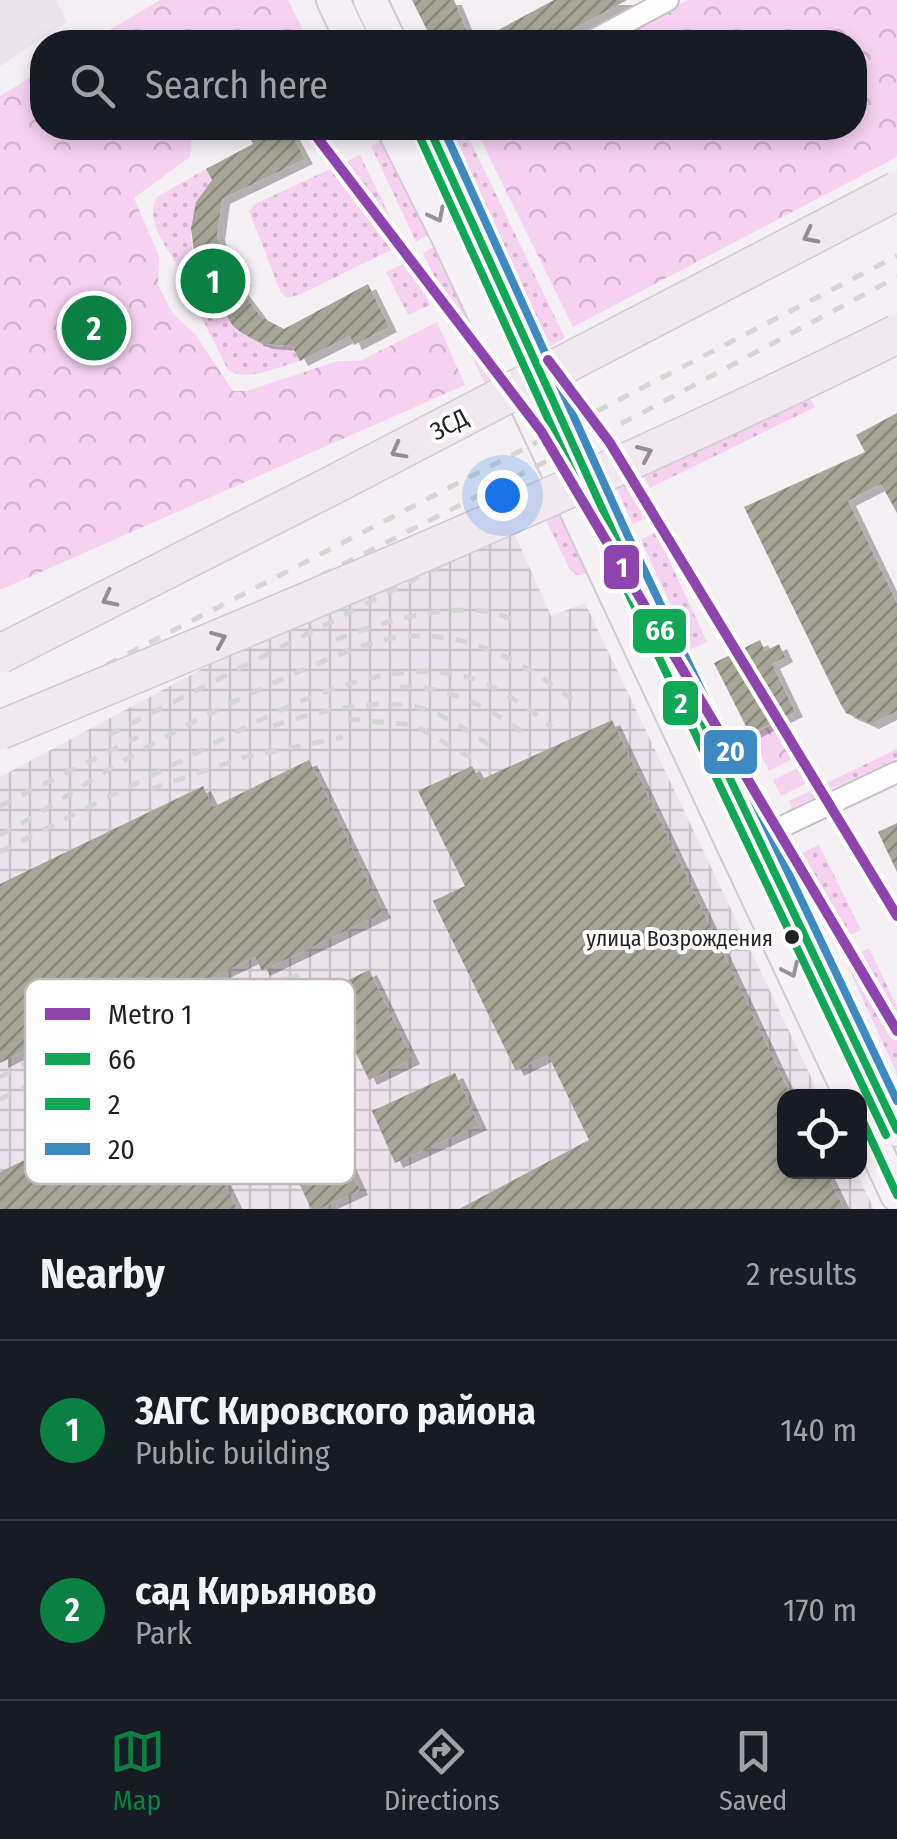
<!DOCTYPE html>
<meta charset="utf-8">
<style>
:root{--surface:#171b24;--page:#242831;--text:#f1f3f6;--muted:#9ea1a6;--line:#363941;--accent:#0b8043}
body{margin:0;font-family:"Fira Sans Condensed",sans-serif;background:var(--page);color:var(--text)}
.controls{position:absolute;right:30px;bottom:30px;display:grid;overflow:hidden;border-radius:20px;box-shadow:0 5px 15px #0003}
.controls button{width:90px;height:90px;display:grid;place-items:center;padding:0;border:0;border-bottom:2px solid var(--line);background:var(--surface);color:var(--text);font:50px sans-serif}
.you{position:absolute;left:502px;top:495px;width:35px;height:35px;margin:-25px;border:8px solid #fff;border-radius:50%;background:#1a73e8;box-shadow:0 0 0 15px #1a73e833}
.badge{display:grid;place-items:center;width:65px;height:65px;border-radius:50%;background:var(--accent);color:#fff;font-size:32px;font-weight:700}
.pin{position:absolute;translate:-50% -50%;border:5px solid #fff;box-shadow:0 2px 10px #0006}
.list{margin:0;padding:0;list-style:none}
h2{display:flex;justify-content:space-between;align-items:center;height:130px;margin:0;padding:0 40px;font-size:42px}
h2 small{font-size:32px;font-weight:400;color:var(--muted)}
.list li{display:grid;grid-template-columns:65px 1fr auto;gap:30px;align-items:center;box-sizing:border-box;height:180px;padding:0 40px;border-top:2px solid var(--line)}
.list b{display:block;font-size:38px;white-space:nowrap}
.list p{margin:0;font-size:32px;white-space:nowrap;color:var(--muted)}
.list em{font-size:32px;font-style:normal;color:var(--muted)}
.icon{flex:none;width:55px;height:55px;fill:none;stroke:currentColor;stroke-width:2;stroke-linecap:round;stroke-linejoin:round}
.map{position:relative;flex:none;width:897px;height:1209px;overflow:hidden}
.search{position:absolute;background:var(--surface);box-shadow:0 5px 15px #0003;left:30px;right:30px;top:30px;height:110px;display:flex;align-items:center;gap:25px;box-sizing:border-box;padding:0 35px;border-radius:40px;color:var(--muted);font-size:38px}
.sheet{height:490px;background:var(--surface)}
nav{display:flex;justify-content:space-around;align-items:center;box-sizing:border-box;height:140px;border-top:2px solid var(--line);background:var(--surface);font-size:28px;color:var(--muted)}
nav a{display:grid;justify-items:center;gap:5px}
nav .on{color:var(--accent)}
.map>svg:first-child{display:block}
.built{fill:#ede3ec}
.industrial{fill:url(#industrial-grid)}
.grass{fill:url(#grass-dots)}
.forest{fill:url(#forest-crowns)}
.building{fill:url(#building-hatch);filter:url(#shadow)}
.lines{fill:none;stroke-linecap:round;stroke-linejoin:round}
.minor-casing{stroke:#c6c3c6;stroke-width:24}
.primary-casing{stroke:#cfcdcf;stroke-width:36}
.minor{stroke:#fdfdfd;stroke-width:20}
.primary{stroke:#f6f1f5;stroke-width:32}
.rail{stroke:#d5d5d5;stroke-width:5;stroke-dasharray:12 12;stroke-linecap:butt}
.motorway-bridge-casing{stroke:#cfcdcf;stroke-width:41;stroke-linecap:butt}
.motorway-bridge{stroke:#f1e8f0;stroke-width:38}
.bus-1-casing{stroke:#fefefe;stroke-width:15}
.bus-2-casing{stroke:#fefefe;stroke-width:15}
.bus-3-casing{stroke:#fefefe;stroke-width:15}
.bus-1{stroke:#10a855;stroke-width:8}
.bus-2{stroke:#10a855;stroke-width:8}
.bus-3{stroke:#3d8ac2;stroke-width:8}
.metro-1-casing{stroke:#fefefe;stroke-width:18}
.metro-1{stroke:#8e44ad;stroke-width:10}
.oneway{stroke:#979296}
.oneway2{stroke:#948e93}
.bus-dot{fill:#221f21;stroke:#fefefe;stroke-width:4}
.labels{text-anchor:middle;stroke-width:8;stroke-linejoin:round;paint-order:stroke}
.bus-label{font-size:22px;fill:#221f21;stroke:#fefefe;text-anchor:end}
.street-label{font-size:25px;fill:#221f21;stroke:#fefefe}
.key{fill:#fefefe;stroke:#bcbbbc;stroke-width:2.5}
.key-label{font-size:28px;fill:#221f21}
.line-badge{stroke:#fefefe;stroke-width:4}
.badge-label{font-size:28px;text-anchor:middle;font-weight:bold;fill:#fff}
</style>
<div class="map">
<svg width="897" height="1209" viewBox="0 0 897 1209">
<defs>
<pattern id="industrial-grid" width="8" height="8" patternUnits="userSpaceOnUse" patternTransform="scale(2.5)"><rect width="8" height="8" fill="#ede3ec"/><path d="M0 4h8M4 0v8" fill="none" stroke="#cbc2ca"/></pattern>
<pattern id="grass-dots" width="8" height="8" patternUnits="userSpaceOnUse" patternTransform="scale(2.5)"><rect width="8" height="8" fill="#f6d2f1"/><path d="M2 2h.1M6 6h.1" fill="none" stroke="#d3b4ce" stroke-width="1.8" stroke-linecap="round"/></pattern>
<pattern id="forest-crowns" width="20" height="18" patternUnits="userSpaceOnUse" patternTransform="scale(2.5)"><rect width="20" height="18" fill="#f6d2f1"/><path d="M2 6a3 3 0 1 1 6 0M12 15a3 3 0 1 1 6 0" fill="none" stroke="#d3b4ce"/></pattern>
<pattern id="building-hatch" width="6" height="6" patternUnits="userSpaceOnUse" patternTransform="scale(2.5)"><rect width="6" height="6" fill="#a7a698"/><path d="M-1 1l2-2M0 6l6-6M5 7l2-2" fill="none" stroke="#88877c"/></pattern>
<filter id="shadow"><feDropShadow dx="8" dy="5" stdDeviation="0" flood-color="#0004"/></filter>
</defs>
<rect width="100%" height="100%" fill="#f4f0f4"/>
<polygon class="built" points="0,0 56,0 67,22 0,66"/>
<polygon class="industrial" points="503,508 551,616 585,603 820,1096 784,1096 784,1172 856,1172 874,1209 0,1209 0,777"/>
<g class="grass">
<polygon points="455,128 464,128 565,338 550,346 451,142"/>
<polygon points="384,140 428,235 416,242 371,146"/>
<polygon points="360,155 403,244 301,294 287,298 281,293 249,211 255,204"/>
<path d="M 206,169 L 212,180 C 192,206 186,229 195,260 L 179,268 C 167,247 144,221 157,197 Z"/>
<polygon points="436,246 499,375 485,384 423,253"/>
<polygon points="409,261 430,305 408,315 386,272"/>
<path d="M 221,306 C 235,333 261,350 292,346 L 300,361 C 279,366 247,383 228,370 L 201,316 Z"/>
<polygon points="810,398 815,407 650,488 644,476"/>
<polygon points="633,482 649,517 633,524 617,489"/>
<polygon points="558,509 587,574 577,575 570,570 544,516"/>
<polygon points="656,532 707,642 691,649 641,540"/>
<polygon points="897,749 897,758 792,808 789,801"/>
<polygon points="819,845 861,930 836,941 797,855"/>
<polygon points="869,948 897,1007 897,1074 845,960"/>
</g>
<g class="forest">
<polygon points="160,0 288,0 309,42 89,42"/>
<polygon points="688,0 897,0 897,157 573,327 475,128 854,128 854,42 610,42"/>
<polygon points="42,70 42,128 218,128 191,141 190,157 134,198 159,256 158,285 173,314 195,334 233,391 246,391 338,361 360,361 437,322 465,385 0,590 0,96"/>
<polygon points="784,719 802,754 769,771 751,735"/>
<polygon points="807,763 815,779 781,796 773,780"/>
</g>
<g class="building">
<polygon points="412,0 454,0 471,42 433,42"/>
<polygon points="554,0 627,0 549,42 476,42"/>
<polygon points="266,128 288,128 305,159 222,199 217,236 227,263 233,260 243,281 236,284 261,317 284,329 368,284 389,327 354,345 350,336 300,361 292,346 264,344 242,333 233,326 221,306 201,316 179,268 195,260 191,228 196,202 212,180 206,169 253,144 249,136"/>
<polygon points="897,413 897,513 881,484 848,501 897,603 897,711 871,724 846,713 840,703 744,507 865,452 856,435"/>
<polygon points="760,640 765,651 779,644 785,657 772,664 795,712 750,734 714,663"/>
<polygon points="612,720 791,1096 784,1096 784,1172 826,1172 844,1209 459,1209 589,1140 548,1055 516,1071 433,901 465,886 418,791 472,766 480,780"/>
<polygon points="309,760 383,913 262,971 255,957 53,1055 45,1041 0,1063 0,884 203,786 213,807"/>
<polygon points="897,823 897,872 878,832"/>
<polygon points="369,970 412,1059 369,1080 326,991"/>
<polygon points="278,1009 360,1190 319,1209 311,1209 230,1031"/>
<polygon points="455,1073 479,1125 395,1163 372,1111"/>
<polygon points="177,1086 237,1209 0,1209 0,1172"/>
</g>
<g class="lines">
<defs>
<g id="minor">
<polyline points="590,42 668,0"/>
<polyline points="750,842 897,772"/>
</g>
<g id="primary">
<polyline points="333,0 353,42"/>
<polyline points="370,0 390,42"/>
<polyline points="393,128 447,235 851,1096"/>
<polyline points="429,128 616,539 897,1130"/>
<polyline points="860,1115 897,1195"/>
</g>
</defs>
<use href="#minor" class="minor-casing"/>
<use href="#primary" class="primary-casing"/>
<use href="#minor" class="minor"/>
<use href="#primary" class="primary"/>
<g class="rail">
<path d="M 336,640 C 377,622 446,604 490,612 C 500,614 511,619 520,622"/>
<path d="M 400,687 C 451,685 491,709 531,738"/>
<polyline points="348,719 414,725 471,758"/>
<polyline points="0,720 897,256"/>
<path d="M 273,726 C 313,712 379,697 421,708 C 448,716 474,735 497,750"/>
<polyline points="109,735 497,537"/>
<polyline points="0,738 640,414 897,277"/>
<polyline points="151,789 245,757 343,737"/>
<polyline points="0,806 138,737"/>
<path d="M 0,835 C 45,812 86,782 130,757 C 186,724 247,694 307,668 C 339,655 373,639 408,636 C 474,632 531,666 580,706"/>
<path d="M 0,852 C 57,823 114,794 171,766 C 251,725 366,655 459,675 C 493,682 525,706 552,727"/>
<polyline points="0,1077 42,1054"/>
<polyline points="0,1099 149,1031 303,973"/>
</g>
<defs>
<g id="motorway-bridge">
<polyline points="0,654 327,488 897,191"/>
<path d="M 0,730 C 302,605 604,480 897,334"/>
</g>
</defs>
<use href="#motorway-bridge" class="motorway-bridge-casing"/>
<use href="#motorway-bridge" class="motorway-bridge"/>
<defs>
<g id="bus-1">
<polyline points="429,128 616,539 897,1130"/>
<polyline points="860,1115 897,1195"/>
</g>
<polyline id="bus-2" points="418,133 605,544 886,1135"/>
<polyline id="bus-3" points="443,128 627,534 897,1101"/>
</defs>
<use href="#bus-1" class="bus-1-casing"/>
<use href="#bus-2" class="bus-2-casing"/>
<use href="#bus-3" class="bus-3-casing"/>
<use href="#bus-1" class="bus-1"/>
<use href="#bus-2" class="bus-2"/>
<use href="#bus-3" class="bus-3"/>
<defs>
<g id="metro-1">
<polyline points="310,128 541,431 897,1031"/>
<polyline points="548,360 610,443 897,916"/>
</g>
</defs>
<use href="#metro-1" class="metro-1-casing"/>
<use href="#metro-1" class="metro-1"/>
</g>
<defs><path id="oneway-chevron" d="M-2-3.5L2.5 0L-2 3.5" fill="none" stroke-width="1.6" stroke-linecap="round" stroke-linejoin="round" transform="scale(2.5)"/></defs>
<g class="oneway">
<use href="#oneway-chevron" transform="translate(437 215) rotate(63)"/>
<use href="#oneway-chevron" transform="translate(791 970) rotate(65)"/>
</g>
<g class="oneway2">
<use href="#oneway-chevron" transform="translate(810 236) rotate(153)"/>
<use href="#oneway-chevron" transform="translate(398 451) rotate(152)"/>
<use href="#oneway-chevron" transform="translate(645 453) rotate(-24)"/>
<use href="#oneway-chevron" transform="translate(109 599) rotate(153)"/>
<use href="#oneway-chevron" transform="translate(219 639) rotate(-23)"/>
</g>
<circle class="bus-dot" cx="792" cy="937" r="9"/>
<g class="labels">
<g class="bus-label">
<text x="773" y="946">улица Возрождения</text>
</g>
<g class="street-label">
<text transform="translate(449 424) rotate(-28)" y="9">ЗСД</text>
</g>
</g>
<rect x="25" y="979" width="330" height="205" rx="15" class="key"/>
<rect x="45" y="1008" width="45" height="12" fill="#8e44ad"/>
<rect x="45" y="1053" width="45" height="12" fill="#10a855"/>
<rect x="45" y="1098" width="45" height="12" fill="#10a855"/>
<rect x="45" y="1143" width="45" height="12" fill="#3d8ac2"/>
<g class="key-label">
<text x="108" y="1024">Metro 1</text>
<text x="108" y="1069">66</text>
<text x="108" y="1114">2</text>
<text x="108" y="1159">20</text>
</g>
<g class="line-badge">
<rect x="602" y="543" width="39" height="48" rx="10" fill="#8e44ad"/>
<rect x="631" y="607" width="57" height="48" rx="10" fill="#10a855"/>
<rect x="661" y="679" width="39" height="48" rx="10" fill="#10a855"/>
<rect x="702" y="728" width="57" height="48" rx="10" fill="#3d8ac2"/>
</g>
<g class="badge-label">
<text x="622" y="577">1</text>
<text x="660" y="640">66</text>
<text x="681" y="713">2</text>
<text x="731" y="761">20</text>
</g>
</svg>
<div class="controls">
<button><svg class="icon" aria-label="locate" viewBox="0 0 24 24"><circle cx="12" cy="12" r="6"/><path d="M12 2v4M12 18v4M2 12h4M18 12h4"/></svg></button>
</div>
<div class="you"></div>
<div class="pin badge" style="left:213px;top:281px">1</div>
<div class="pin badge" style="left:94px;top:328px">2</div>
<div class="search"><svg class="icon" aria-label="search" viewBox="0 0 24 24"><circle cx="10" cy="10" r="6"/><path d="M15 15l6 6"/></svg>Search here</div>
</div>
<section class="sheet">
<h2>Nearby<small>2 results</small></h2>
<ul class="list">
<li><span class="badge">1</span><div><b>ЗАГС Кировского района</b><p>Public building</p></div><em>140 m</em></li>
<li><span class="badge">2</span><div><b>сад Кирьяново</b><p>Park</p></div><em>170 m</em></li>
</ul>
</section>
<nav>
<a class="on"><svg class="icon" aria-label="map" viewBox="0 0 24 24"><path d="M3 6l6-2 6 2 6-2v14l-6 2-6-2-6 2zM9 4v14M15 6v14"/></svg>Map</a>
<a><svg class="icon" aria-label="directions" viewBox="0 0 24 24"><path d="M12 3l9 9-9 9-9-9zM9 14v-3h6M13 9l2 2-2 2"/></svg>Directions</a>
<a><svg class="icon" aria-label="saved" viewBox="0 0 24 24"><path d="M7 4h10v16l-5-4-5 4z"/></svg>Saved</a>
</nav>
